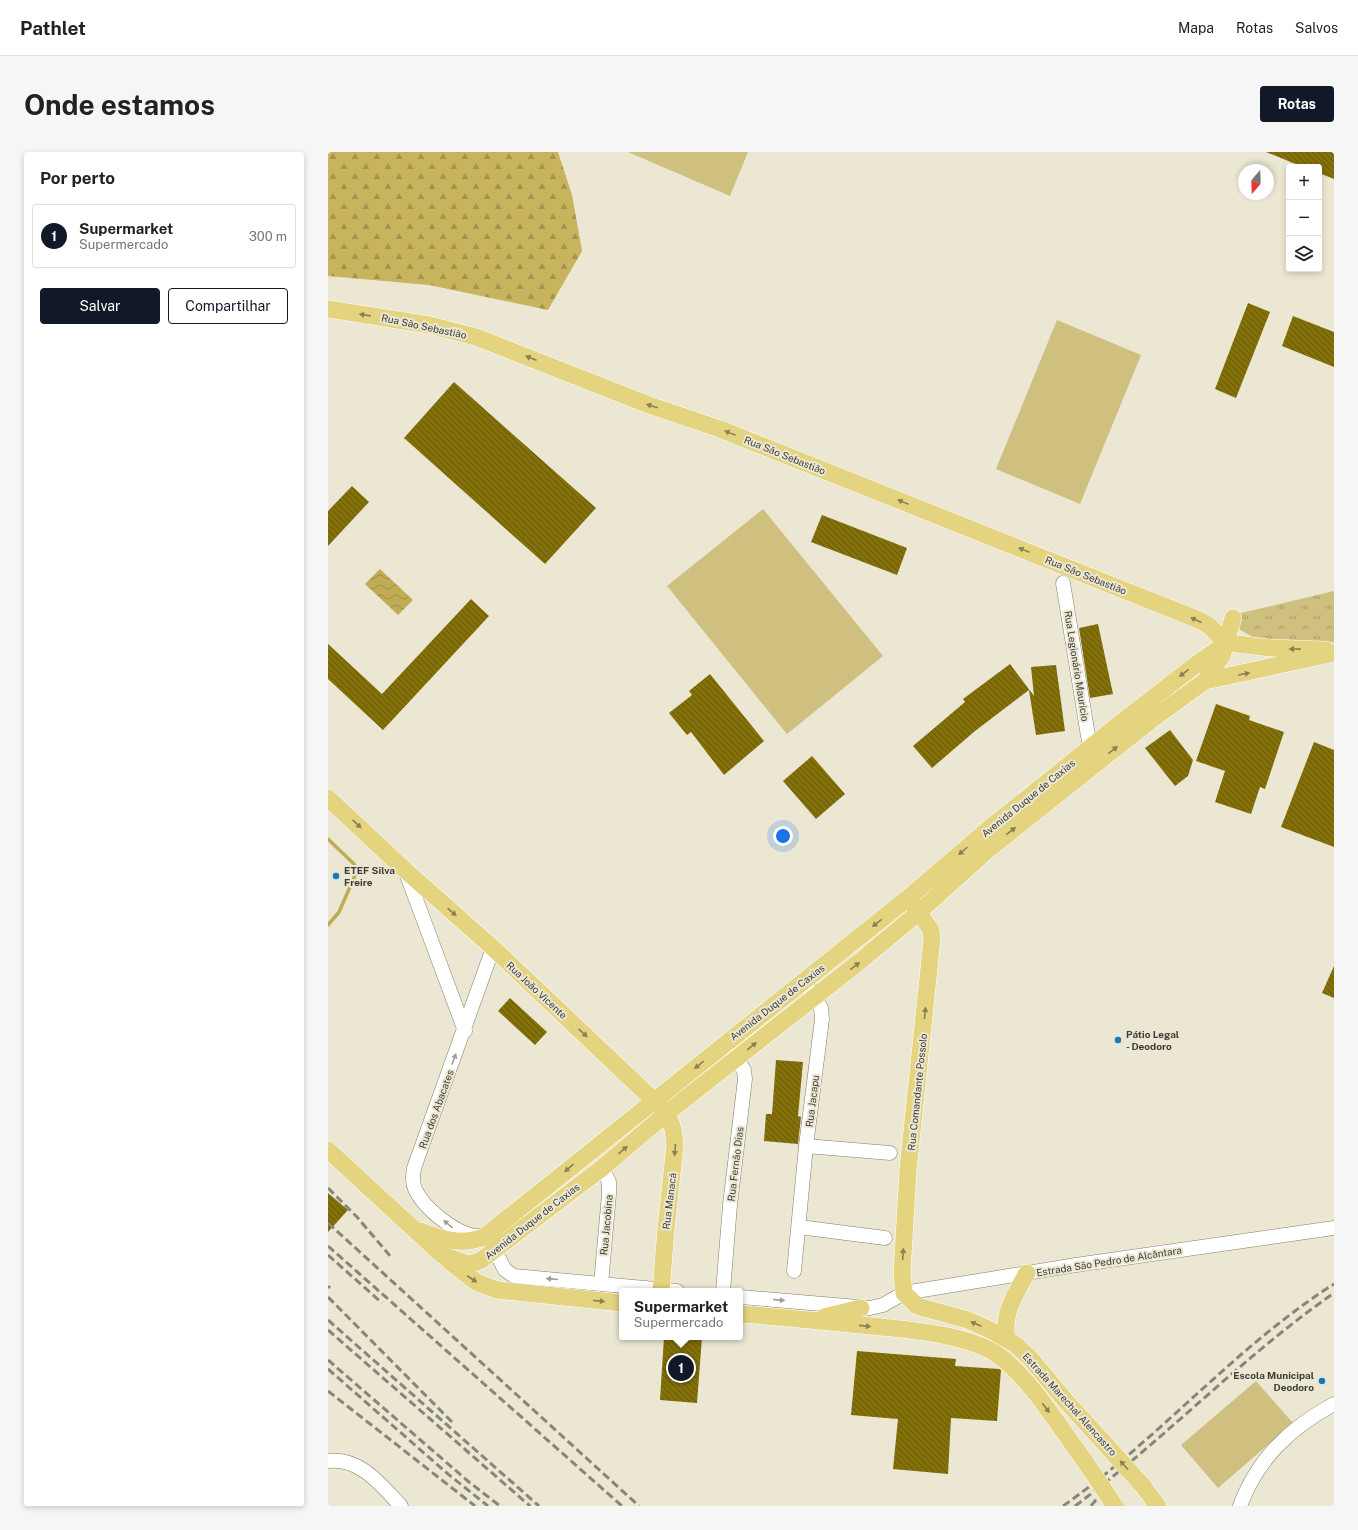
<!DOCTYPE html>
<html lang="pt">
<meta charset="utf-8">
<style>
:root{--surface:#fff;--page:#f6f6f6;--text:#222;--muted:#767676;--line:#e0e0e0;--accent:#111827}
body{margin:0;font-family:"Public Sans",sans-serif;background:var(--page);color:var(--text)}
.controls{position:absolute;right:12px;top:12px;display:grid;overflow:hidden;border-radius:4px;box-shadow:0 2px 6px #0003}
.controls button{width:36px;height:36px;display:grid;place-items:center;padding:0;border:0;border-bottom:1px solid var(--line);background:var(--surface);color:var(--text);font:20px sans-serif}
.compass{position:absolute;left:910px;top:12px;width:36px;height:36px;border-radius:50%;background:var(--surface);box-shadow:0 2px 6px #0003;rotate:199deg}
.you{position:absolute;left:455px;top:684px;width:14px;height:14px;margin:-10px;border:3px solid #fff;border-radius:50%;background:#1a73e8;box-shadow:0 0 0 6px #1a73e833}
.badge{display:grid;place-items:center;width:26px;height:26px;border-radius:50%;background:var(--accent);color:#fff;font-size:13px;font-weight:700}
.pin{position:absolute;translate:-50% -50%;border:2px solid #fff;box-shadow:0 1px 4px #0006}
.popup{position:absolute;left:291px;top:1136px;width:124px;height:52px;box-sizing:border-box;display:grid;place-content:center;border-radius:4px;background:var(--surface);filter:drop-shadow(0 1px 3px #0005);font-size:13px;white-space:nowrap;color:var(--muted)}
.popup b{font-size:15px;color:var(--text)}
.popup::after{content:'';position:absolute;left:50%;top:100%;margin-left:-8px;border:8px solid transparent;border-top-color:var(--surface)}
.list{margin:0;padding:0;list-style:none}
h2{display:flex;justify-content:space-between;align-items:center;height:52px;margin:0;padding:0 16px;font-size:17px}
h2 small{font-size:13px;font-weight:400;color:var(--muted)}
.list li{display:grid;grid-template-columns:26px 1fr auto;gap:12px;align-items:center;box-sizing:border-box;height:64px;margin:0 8px 8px;padding:0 8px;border:1px solid var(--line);border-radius:4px}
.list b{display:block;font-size:15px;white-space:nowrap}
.list p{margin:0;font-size:13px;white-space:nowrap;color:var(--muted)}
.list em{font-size:13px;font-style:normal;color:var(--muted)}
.actions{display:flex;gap:8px;padding:12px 16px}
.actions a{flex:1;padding:9px 0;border:1px solid var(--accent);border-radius:4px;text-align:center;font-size:14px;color:var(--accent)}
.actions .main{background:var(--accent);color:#fff}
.icon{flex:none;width:22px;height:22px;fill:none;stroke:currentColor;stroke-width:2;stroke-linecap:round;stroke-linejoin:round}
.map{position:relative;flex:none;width:1006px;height:1354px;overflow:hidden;border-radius:4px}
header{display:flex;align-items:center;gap:24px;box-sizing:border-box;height:56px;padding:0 20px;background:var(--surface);border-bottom:1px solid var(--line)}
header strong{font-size:19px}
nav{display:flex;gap:22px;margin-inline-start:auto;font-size:14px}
.intro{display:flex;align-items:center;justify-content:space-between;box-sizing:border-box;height:96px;padding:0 24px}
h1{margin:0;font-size:28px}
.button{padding:10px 18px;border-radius:4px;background:var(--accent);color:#fff;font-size:14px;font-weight:700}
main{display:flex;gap:24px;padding:0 24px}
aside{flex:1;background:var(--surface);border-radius:4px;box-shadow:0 2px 6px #0003}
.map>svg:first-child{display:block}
.forest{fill:url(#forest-firs)}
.park{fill:url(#park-tufts)}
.pitch{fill:#cfc080}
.water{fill:url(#water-waves)}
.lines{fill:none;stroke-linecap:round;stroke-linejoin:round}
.stream{stroke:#c0ac55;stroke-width:3.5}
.building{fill:url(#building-back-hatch)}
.minor-casing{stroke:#827e6d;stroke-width:15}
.major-casing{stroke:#fff;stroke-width:18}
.minor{stroke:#fff;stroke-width:14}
.major{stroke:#e4d37f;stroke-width:17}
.rail{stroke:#888679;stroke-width:3;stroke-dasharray:8 4;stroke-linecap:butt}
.major-bridge-casing{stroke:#fff;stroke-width:18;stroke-linecap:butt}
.major-bridge{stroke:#e4d37f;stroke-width:17}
.oneway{fill:#888056}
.oneway2{fill:#9e9e9a}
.poi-dot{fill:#0c7bc5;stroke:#ebe7d3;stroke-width:1.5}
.labels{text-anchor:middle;stroke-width:4;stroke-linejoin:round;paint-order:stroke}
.street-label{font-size:10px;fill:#3d3c34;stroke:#ebe7d3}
.poi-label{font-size:10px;font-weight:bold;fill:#3d3c34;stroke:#ebe7d3;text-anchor:start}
</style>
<header>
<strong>Pathlet</strong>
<nav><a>Mapa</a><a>Rotas</a><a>Salvos</a></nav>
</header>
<div class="intro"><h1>Onde estamos</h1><a class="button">Rotas</a></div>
<main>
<aside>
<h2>Por perto<small></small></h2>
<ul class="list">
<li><span class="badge">1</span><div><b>Supermarket</b><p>Supermercado</p></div><em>300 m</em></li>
</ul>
<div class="actions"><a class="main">Salvar</a><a>Compartilhar</a></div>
</aside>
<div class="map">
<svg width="1006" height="1354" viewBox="0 0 1006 1354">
<defs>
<pattern id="forest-firs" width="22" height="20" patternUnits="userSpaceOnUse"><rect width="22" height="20" fill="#c8b45d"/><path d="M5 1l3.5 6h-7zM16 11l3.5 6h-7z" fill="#a4944e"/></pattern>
<pattern id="park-tufts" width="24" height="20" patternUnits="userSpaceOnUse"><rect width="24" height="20" fill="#cfc080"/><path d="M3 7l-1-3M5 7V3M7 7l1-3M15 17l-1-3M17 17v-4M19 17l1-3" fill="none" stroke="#a99d6a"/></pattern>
<pattern id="water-waves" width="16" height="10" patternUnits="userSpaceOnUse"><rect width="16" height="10" fill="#c0ac55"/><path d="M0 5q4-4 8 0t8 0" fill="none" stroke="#9d8d47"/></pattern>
<pattern id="building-back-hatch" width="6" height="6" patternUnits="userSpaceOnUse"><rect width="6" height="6" fill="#847008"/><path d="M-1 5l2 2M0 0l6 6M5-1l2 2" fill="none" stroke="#68580a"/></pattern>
</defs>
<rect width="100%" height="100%" fill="#ebe7d3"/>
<polygon class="forest" points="0,0 230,0 244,43 254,99 220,158 101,133 0,124"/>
<polygon class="park" points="1006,439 1006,490 944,496 909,476 913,461"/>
<g class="pitch">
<polygon points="300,0 420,0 402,44"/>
<polygon points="729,168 813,203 752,352 668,317"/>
<polygon points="435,357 555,504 459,582 339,434"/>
<polygon points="928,1229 965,1271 890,1336 853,1293"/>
</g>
<polygon class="water" points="52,417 85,448 70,463 37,432"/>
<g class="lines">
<polyline class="stream" points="0,687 26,712 29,719 11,760 0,773"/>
</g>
<g class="building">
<polygon points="938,0 1006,0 1006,27 991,21 991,15 975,15"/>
<polygon points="920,151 942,160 908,246 887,237"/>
<polygon points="965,164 1006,180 1006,215 954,194"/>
<polygon points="126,230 268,356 217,412 76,286"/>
<polygon points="24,334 41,350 0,394 0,359"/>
<polygon points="494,363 579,396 569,423 483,390"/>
<polygon points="143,447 161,464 55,578 0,527 0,492 54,542"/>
<polygon points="770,472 785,542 762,546 751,476"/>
<polygon points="682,512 706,544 703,515 728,513 737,579 708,583 701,538 647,579 604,616 585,594 637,550 635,547"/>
<polygon points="382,522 436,589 396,623 363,580 359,583 341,561 364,543 361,539"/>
<polygon points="888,552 922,564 921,568 956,580 937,637 932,635 923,662 887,650 897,619 868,609"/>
<polygon points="842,578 865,608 860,624 847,634 817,596"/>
<polygon points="986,590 1006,598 1006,695 953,675"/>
<polygon points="484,604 517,642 488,667 455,629"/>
<polygon points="1006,814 1006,846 994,841"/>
<polygon points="182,846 219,880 207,893 170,859"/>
<polygon points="448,908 475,910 470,964 473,965 470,992 436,989 438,962 444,962"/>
<polygon points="0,1041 20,1058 0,1080"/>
<polygon points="336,1185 374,1185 369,1251 332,1248"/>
<polygon points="529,1199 628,1207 627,1214 671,1217 673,1218 669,1269 623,1266 620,1322 565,1317 570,1267 523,1263"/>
</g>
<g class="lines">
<defs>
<g id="minor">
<polyline points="735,431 762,596"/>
<polyline points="77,718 137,879"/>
<polyline points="478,994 562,1001"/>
<polyline points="471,1075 557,1086"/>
<path d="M 151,1084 C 130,1084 96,1057 87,1037 C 84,1030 85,1023 86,1016 L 165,796"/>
<polyline points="167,1099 177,1118 186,1124 349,1139"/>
<polyline points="466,1119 478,994 494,867 493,856 475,829"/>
<polyline points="273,1132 281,1042 281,1030 274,1016"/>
<polyline points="395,1139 402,1053 417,927 416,918 402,899"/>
<polyline points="412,1145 542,1156 555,1153 576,1141 748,1113 1006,1076"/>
<path d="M 0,1309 C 32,1305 53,1333 73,1354"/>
<path d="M 912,1354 C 930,1306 962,1276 1006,1252"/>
</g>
<g id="major">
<polyline points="0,157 101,173 148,185 321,253 392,277 871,468 880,473 899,491"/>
<polyline points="877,529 894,504 905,466"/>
<polyline points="0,646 77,718 165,796 339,961 345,977 347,993 338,1077 333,1139"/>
<polyline points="585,752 603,778 604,787 580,1018 574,1121 576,1141 589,1154 640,1168 664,1179 688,1193 702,1206 737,1248 777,1292"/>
<polyline points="0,998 114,1103 141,1112 152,1109 274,1016 339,961 531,810 591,760 662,696 822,569 877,529 1006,501"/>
<path d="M 92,1079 C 113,1087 133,1094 156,1085 L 580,746 L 657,680 L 799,566 L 870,511 L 899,491 L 944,496 L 998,498"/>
<polyline points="120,1108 148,1130 169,1138 294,1151"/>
<path d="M 412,1162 C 456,1165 500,1170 544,1174 C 580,1178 640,1182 670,1203 C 702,1226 732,1276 756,1308"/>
<polyline points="496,1165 533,1156"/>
<path d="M 679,1187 C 674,1163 687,1142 699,1121"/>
<polyline points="815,1334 830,1354"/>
</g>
</defs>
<use href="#minor" class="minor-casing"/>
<use href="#major" class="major-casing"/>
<use href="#minor" class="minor"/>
<use href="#major" class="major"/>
<g class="rail">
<polyline points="0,1036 29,1065 63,1105"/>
<polyline points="0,1071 311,1354"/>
<polyline points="0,1094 294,1354"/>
<polyline points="0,1103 54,1151"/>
<polyline points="0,1134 2,1136"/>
<polyline points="0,1145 125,1271"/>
<polyline points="0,1168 211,1354"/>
<polyline points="0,1178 202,1354"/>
<polyline points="0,1208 141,1330 172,1354"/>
<polyline points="0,1217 120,1322 160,1354"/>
<polyline points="0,1239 147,1354"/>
<path d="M 735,1354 C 831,1287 907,1195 1006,1132"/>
<path d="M 747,1354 C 837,1287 914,1205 1006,1141"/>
<polyline points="763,1354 779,1334"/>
</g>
<defs>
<g id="major-bridge">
<polyline points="777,1292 815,1334"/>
<polyline points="756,1308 787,1354"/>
</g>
</defs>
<use href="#major-bridge" class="major-bridge-casing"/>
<use href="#major-bridge" class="major-bridge"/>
</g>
<defs><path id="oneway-solid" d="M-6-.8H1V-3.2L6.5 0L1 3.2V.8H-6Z"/></defs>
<g class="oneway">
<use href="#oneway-solid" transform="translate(37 163) rotate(-172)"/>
<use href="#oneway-solid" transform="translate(203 206) rotate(-159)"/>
<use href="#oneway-solid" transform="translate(324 254) rotate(-162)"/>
<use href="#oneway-solid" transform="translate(402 281) rotate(-158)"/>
<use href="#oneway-solid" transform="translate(575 350) rotate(-158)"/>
<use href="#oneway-solid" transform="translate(696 398) rotate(-158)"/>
<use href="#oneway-solid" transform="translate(868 468) rotate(-156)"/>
<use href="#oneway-solid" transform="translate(967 497) rotate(-179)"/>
<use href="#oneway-solid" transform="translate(856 521) rotate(142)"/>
<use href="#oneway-solid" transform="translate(916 522) rotate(-10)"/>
<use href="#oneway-solid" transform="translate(785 598) rotate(-38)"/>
<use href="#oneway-solid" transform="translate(29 672) rotate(44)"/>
<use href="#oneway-solid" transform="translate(683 679) rotate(-38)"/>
<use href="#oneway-solid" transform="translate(635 699) rotate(138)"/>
<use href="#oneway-solid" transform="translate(124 760) rotate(41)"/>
<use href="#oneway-solid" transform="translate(549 771) rotate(142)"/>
<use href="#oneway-solid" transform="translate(527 814) rotate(-38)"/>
<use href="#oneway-solid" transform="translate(597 861) rotate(-84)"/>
<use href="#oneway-solid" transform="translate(255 881) rotate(43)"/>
<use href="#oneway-solid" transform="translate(424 894) rotate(-39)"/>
<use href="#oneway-solid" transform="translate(371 913) rotate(140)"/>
<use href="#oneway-solid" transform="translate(295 998) rotate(-40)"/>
<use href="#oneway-solid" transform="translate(347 998) rotate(95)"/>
<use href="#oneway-solid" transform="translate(241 1016) rotate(140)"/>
<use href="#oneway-solid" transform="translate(575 1102) rotate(-86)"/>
<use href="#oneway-solid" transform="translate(144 1127) rotate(33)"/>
<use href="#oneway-solid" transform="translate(271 1149) rotate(5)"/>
<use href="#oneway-solid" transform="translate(648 1172) rotate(-157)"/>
<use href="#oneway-solid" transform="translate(537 1174) rotate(6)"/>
<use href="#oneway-solid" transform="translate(718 1256) rotate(53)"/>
<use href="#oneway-solid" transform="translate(796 1313) rotate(-132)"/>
</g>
<g class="oneway2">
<use href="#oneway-solid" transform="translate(126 907) rotate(-70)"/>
<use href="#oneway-solid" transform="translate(120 1072) rotate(-140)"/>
<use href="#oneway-solid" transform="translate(224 1127) rotate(-175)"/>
<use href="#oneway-solid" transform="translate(451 1148) rotate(5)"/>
</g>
<g class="poi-dot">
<circle cx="8" cy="724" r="4"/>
<circle cx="790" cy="888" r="4"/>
<circle cx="994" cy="1229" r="4"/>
</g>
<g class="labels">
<g class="street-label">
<text transform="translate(96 174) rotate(12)" y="4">Rua São Sebastião</text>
<text transform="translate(457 303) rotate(22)" y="4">Rua São Sebastião</text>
<text transform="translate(758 423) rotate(22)" y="4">Rua São Sebastião</text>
<text transform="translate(749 514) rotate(81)" y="4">Rua Legionário Maurício</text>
<text transform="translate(700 646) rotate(-39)" y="4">Avenida Duque de Caxias</text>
<text transform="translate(209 838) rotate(43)" y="4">Rua João Vicente</text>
<text transform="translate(449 850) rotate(-38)" y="4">Avenida Duque de Caxias</text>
<text transform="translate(589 940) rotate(-84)" y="4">Rua Comandante Possolo</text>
<text transform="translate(484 949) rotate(-83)" y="4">Rua Jacapu</text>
<text transform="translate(108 957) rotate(-70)" y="4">Rua dos Abacates</text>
<text transform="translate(407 1012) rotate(-83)" y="4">Rua Fernão Dias</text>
<text transform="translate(341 1049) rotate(-83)" y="4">Rua Manacá</text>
<text transform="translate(204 1069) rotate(-38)" y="4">Avenida Duque de Caxias</text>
<text transform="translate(278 1073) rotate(-85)" y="4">Rua Jacobina</text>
<text transform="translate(781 1109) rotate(-9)" y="4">Estrada São Pedro de Alcântara</text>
<text transform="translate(742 1252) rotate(48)" y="4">Estrada Marechal Alencastro</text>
</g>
<g class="poi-label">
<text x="16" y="722">ETEF Silva<tspan x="16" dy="12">Freire</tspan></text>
<text x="798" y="886">Pátio Legal<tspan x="798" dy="12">- Deodoro</tspan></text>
<text x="986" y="1227" text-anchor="end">Escola Municipal<tspan x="986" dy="12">Deodoro</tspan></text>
</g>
</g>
</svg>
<div class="controls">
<button>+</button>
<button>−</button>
<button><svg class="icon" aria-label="layers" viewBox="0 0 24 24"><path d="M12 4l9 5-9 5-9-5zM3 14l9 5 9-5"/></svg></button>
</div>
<svg class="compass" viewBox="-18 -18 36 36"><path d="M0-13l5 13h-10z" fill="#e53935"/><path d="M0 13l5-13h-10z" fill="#767676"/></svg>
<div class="you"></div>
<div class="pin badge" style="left:353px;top:1216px">1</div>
<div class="popup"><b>Supermarket</b>Supermercado</div>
</div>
</main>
